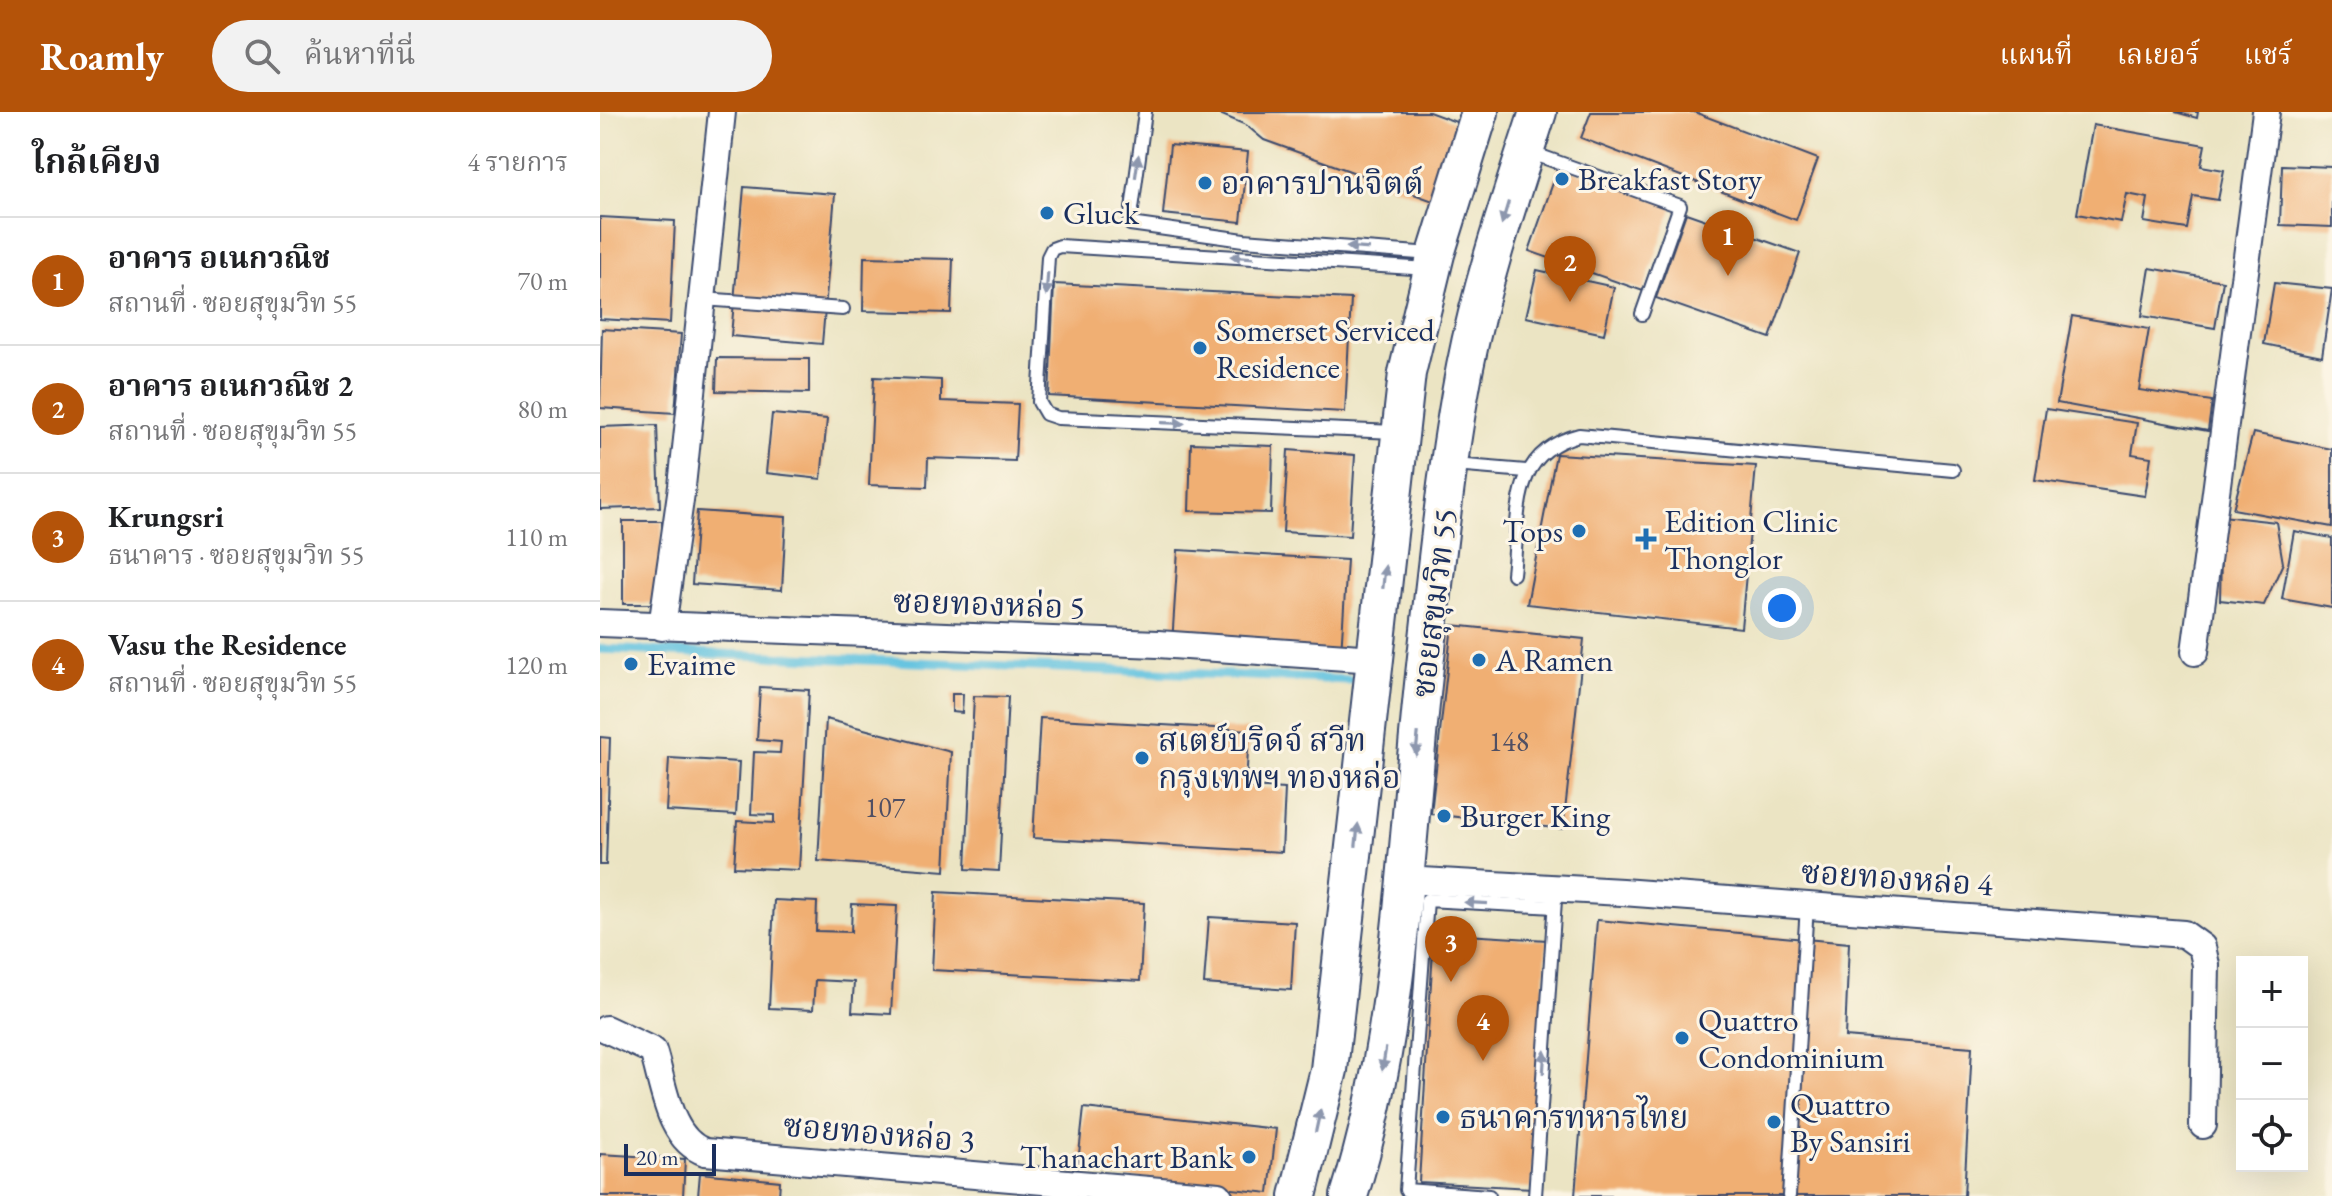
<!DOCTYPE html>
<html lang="th">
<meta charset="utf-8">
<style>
:root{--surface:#fff;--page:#f2f2f2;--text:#202124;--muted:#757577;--line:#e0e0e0;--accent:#b45309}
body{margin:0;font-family:"EB Garamond","Noto Serif Thai",serif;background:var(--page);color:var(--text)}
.controls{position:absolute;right:24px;bottom:24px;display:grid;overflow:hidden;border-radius:0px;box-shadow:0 8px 32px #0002}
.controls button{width:72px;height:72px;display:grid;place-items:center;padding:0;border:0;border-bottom:2px solid var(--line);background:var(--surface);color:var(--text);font:40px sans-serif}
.scale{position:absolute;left:24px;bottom:20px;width:92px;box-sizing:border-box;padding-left:8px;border:4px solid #1b2f5e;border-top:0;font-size:22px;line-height:28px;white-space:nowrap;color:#1b2f5e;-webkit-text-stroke:6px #fcf5e5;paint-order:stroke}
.you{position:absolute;left:1182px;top:496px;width:28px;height:28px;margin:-20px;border:6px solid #fff;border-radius:50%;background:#1a73e8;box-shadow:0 0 0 12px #1a73e833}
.badge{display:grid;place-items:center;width:52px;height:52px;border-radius:50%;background:var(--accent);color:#fff;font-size:26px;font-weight:700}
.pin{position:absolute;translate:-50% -66px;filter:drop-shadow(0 2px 4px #0008)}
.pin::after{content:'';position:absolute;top:42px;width:28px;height:24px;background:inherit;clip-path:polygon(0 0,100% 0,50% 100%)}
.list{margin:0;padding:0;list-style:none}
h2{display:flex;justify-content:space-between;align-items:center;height:104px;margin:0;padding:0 32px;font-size:34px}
h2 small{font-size:26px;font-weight:400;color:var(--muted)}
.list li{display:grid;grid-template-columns:52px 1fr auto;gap:24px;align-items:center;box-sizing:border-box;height:128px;padding:0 32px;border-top:2px solid var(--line)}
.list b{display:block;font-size:30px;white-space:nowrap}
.list p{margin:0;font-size:26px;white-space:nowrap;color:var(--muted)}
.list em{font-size:26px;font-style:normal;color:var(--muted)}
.icon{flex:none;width:44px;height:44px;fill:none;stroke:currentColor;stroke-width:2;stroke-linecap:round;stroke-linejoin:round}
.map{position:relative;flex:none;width:1732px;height:1084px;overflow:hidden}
header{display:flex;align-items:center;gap:48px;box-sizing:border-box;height:112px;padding:0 40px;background:var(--accent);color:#fff}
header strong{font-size:38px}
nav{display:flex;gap:44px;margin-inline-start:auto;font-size:28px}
.search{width:560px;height:72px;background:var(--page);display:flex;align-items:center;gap:20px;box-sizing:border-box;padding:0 28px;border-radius:44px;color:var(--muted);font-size:30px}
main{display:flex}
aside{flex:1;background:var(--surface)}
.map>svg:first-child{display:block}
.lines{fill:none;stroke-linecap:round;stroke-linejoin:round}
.stream{stroke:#61c2e0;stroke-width:9}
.building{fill:#f0af73}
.lane-casing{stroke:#3a4a6d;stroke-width:16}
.street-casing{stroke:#3a4a6d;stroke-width:30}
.secondary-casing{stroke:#3a4a6d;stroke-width:40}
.lane{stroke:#fff;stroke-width:12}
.street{stroke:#fff;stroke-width:26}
.secondary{stroke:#fff;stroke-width:36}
.oneway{fill:#8d97ae}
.poi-dot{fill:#1f6fb2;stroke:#fcf5e5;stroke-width:3}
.labels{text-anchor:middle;stroke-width:6;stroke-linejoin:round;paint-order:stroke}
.number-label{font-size:28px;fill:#504f63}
.poi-label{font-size:32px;fill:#1b2f5e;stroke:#fcf5e5;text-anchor:start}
.street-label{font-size:32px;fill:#1b2f5e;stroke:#fcf5e5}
</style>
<header>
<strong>Roamly</strong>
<div class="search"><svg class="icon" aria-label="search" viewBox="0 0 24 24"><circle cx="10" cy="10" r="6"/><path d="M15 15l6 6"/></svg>ค้นหาที่นี่</div>
<nav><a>แผนที่</a><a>เลเยอร์</a><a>แชร์</a></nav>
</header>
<main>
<aside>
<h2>ใกล้เคียง<small>4 รายการ</small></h2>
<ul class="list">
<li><span class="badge">1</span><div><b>อาคาร อเนกวณิช</b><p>สถานที่ · ซอยสุขุมวิท 55</p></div><em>70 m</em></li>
<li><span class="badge">2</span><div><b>อาคาร อเนกวณิช 2</b><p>สถานที่ · ซอยสุขุมวิท 55</p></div><em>80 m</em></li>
<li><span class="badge">3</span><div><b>Krungsri</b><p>ธนาคาร · ซอยสุขุมวิท 55</p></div><em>110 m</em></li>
<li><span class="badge">4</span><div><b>Vasu the Residence</b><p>สถานที่ · ซอยสุขุมวิท 55</p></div><em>120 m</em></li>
</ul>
</aside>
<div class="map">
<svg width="1732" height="1084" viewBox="0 0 1732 1084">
<rect width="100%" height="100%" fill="#fcf5e5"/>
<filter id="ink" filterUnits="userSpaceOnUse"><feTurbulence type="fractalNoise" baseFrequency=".0125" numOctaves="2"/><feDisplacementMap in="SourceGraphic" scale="16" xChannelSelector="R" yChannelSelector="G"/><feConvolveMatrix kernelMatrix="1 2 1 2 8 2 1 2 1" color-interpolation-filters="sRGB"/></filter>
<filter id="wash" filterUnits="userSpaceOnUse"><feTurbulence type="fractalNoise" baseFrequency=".006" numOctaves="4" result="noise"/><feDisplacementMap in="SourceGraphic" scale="32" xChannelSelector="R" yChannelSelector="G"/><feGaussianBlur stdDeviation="1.8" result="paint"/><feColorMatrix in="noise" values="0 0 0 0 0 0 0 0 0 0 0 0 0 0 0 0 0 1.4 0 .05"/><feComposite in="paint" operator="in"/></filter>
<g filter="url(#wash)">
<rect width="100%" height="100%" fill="#ebe4c3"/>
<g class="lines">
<polyline class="stream" points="0,537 749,568"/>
</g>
<g id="blocks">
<g class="building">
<polygon points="615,0 829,0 859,11 833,89 664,28 646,13"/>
<polygon points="991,0 1094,0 1218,47 1196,108 981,26"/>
<polygon points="1575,0 1598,0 1597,6"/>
<polygon points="1493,13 1605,33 1601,54 1624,58 1618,88 1593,84 1587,117 1544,110 1548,86 1527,82 1521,110 1477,102"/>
<polygon points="570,33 648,40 641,110 563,102"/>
<polygon points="1682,53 1732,55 1732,115 1680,113"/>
<polygon points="959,54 1073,94 1043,179 929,139"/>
<polygon points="144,75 235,82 222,232 131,224"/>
<polygon points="1086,101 1200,141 1170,226 1056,186"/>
<polygon points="0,105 75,109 70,211 0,207"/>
<polygon points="264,145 353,147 351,201 263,199"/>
<polygon points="1550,156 1623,169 1615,216 1542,204"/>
<polygon points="937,158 1014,175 1004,222 926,205"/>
<polygon points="1674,171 1732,177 1722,244 1664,232"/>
<polygon points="454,172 751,187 745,300 449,284"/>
<polygon points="1472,204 1549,217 1539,278 1612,289 1608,319 1457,291"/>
<polygon points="2,217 81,222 75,301 0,296"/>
<polygon points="117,246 209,247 209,281 116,279"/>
<polygon points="274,265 341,268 341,289 418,292 415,349 328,346 327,375 269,373"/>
<polygon points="1446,297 1537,311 1532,342 1551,345 1545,384 1435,368"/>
<polygon points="172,302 227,307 221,367 166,361"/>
<polygon points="57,313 60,395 0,397 0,315"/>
<polygon points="1653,321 1732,337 1732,415 1633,397"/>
<polygon points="591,331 673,334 671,401 589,399"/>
<polygon points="688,338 755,343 750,424 683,420"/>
<polygon points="956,342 1156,354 1141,516 927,492"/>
<polygon points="97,399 186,405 182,478 92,472"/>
<polygon points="1622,404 1676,410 1683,451 1664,493 1620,488"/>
<rect x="23" y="409" width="39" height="83"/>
<polygon points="1694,419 1732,426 1732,496 1682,487"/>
<polygon points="578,438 747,448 741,542 572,532"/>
<polygon points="852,513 984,527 963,717 831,702"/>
<polygon points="160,575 209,578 199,758 134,755 137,709 174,711 174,703 151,702 154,640 180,641 181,630 157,628"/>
<polygon points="352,582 363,582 362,601 352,600"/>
<polygon points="374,584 408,585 399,759 366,757"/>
<polygon points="440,606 649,618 646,675 685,677 682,740 433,726"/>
<polygon points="226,607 351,640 345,759 218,749"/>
<polygon points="0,625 10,626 6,753 0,753"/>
<polygon points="69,646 139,650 136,703 66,699"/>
<polygon points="336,780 544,791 540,869 332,858"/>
<polygon points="174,788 217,790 216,819 251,820 252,792 297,794 291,902 252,900 254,870 215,868 213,898 169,896"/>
<polygon points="609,805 695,810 691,878 604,872"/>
<polygon points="997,808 1249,831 1245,925 1372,935 1364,1084 975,1084"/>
<polygon points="834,821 947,828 932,1076 819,1070"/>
<polygon points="484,996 676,1017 669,1081 477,1060"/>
<polygon points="0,1042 85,1047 83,1084 0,1084"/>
<polygon points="100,1061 180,1069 179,1084 98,1084"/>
</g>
</g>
</g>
<g filter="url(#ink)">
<use href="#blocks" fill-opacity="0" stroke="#3a4a6d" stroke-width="2"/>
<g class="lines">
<defs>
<g id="lane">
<polyline points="545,0 530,112 644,128 832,142"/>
<polyline points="929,40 1080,94 1042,202"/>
<polyline points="102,187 243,197"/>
<polyline points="796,320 458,306 446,302 439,290 448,145 452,137 460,134 829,157"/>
<polyline points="854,353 926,359"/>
<path d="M 913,462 C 920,402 909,341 979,323 L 1353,358"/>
<polyline points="889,1084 806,1078 827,788 954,795"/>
<polyline points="935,1084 955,788"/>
<polyline points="1189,1084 1207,793"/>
</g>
<g id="street">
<polyline points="0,511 558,532 775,547"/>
<polyline points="62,515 82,374 122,0"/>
<polyline points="1595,540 1666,0"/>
<polyline points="804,768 1022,780 1584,822 1602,835 1606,853 1603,1013"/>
<path d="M 6,917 L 53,939 C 64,973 68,1027 105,1040 L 619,1084"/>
</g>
<g id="secondary">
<polyline points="698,1084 729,958 807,261 836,142 880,0"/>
<path d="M 749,1084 C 803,913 805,731 825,554 C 836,455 846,353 865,255 C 882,168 911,84 938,0"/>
</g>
</defs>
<use href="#lane" class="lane-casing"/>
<use href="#street" class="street-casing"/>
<use href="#secondary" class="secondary-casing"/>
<use href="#lane" class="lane"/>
<use href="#street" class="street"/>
<use href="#secondary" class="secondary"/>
</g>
<defs><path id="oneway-solid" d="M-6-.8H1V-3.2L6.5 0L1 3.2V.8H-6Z" transform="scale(2)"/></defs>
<g class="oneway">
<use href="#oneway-solid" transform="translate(537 54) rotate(-82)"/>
<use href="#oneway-solid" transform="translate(905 101) rotate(107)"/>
<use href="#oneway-solid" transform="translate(758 136) rotate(-176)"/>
<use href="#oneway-solid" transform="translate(642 145) rotate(-176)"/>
<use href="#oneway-solid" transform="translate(447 172) rotate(94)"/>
<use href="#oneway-solid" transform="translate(573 311) rotate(2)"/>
<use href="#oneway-solid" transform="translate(784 465) rotate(-84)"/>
<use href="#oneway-solid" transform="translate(817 632) rotate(96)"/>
<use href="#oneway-solid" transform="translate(757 723) rotate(-84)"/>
<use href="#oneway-solid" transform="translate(876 791) rotate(-177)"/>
<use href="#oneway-solid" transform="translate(784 947) rotate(99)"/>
<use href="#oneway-solid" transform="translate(944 950) rotate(-86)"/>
<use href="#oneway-solid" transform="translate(718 1009) rotate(-78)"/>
</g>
</g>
<g class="poi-dot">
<circle cx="962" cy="67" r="8"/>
<circle cx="605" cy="71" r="8"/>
<circle cx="447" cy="101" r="8"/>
<circle cx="600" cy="236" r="8"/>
<circle cx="979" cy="419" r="8"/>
<path d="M1042 415h8v8h8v8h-8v8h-8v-8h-8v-8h8z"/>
<circle cx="879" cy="548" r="8"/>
<circle cx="31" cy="552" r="8"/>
<circle cx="542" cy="646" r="8"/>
<circle cx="844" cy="704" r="8"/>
<circle cx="1082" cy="926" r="8"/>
<circle cx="843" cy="1005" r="8"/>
<circle cx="1174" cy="1010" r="8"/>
<circle cx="649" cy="1045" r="8"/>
</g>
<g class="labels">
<g class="number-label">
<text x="909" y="639">148</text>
<text x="285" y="705">107</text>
</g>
<g class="poi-label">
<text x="978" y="78">Breakfast Story</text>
<text x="621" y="82">อาคารปานจิตต์</text>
<text x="463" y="112">Gluck</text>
<text x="616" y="229">Somerset Serviced<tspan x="616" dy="37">Residence</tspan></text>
<text x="1064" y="420">Edition Clinic<tspan x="1064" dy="37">Thonglor</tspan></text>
<text x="963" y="430" text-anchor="end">Tops</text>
<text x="895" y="559">A Ramen</text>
<text x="47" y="563">Evaime</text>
<text x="558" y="639">สเตย์บริดจ์ สวีท<tspan x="558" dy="37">กรุงเทพฯ ทองหล่อ</tspan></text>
<text x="860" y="715">Burger King</text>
<text x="1098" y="919">Quattro<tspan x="1098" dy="37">Condominium</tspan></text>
<text x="1190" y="1003">Quattro<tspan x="1190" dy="37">By Sansiri</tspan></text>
<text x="859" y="1016">ธนาคารทหารไทย</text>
<text x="633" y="1056" text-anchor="end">Thanachart Bank</text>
</g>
<g class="street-label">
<text transform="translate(834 491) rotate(-83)" y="11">ซอยสุขุมวิท 55</text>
<text transform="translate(389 492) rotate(2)" y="11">ซอยทองหล่อ 5</text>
<text transform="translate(1297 766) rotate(4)" y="11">ซอยทองหล่อ 4</text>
<text transform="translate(279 1021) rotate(5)" y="11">ซอยทองหล่อ 3</text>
</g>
</g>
</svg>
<div class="controls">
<button>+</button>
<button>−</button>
<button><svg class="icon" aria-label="locate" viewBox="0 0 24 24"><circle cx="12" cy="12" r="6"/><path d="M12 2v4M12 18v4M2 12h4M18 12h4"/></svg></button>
</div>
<div class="scale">20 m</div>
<div class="you"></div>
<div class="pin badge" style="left:1128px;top:164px">1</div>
<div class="pin badge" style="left:970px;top:190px">2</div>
<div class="pin badge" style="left:851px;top:870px">3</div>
<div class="pin badge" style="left:883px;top:949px">4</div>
</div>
</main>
